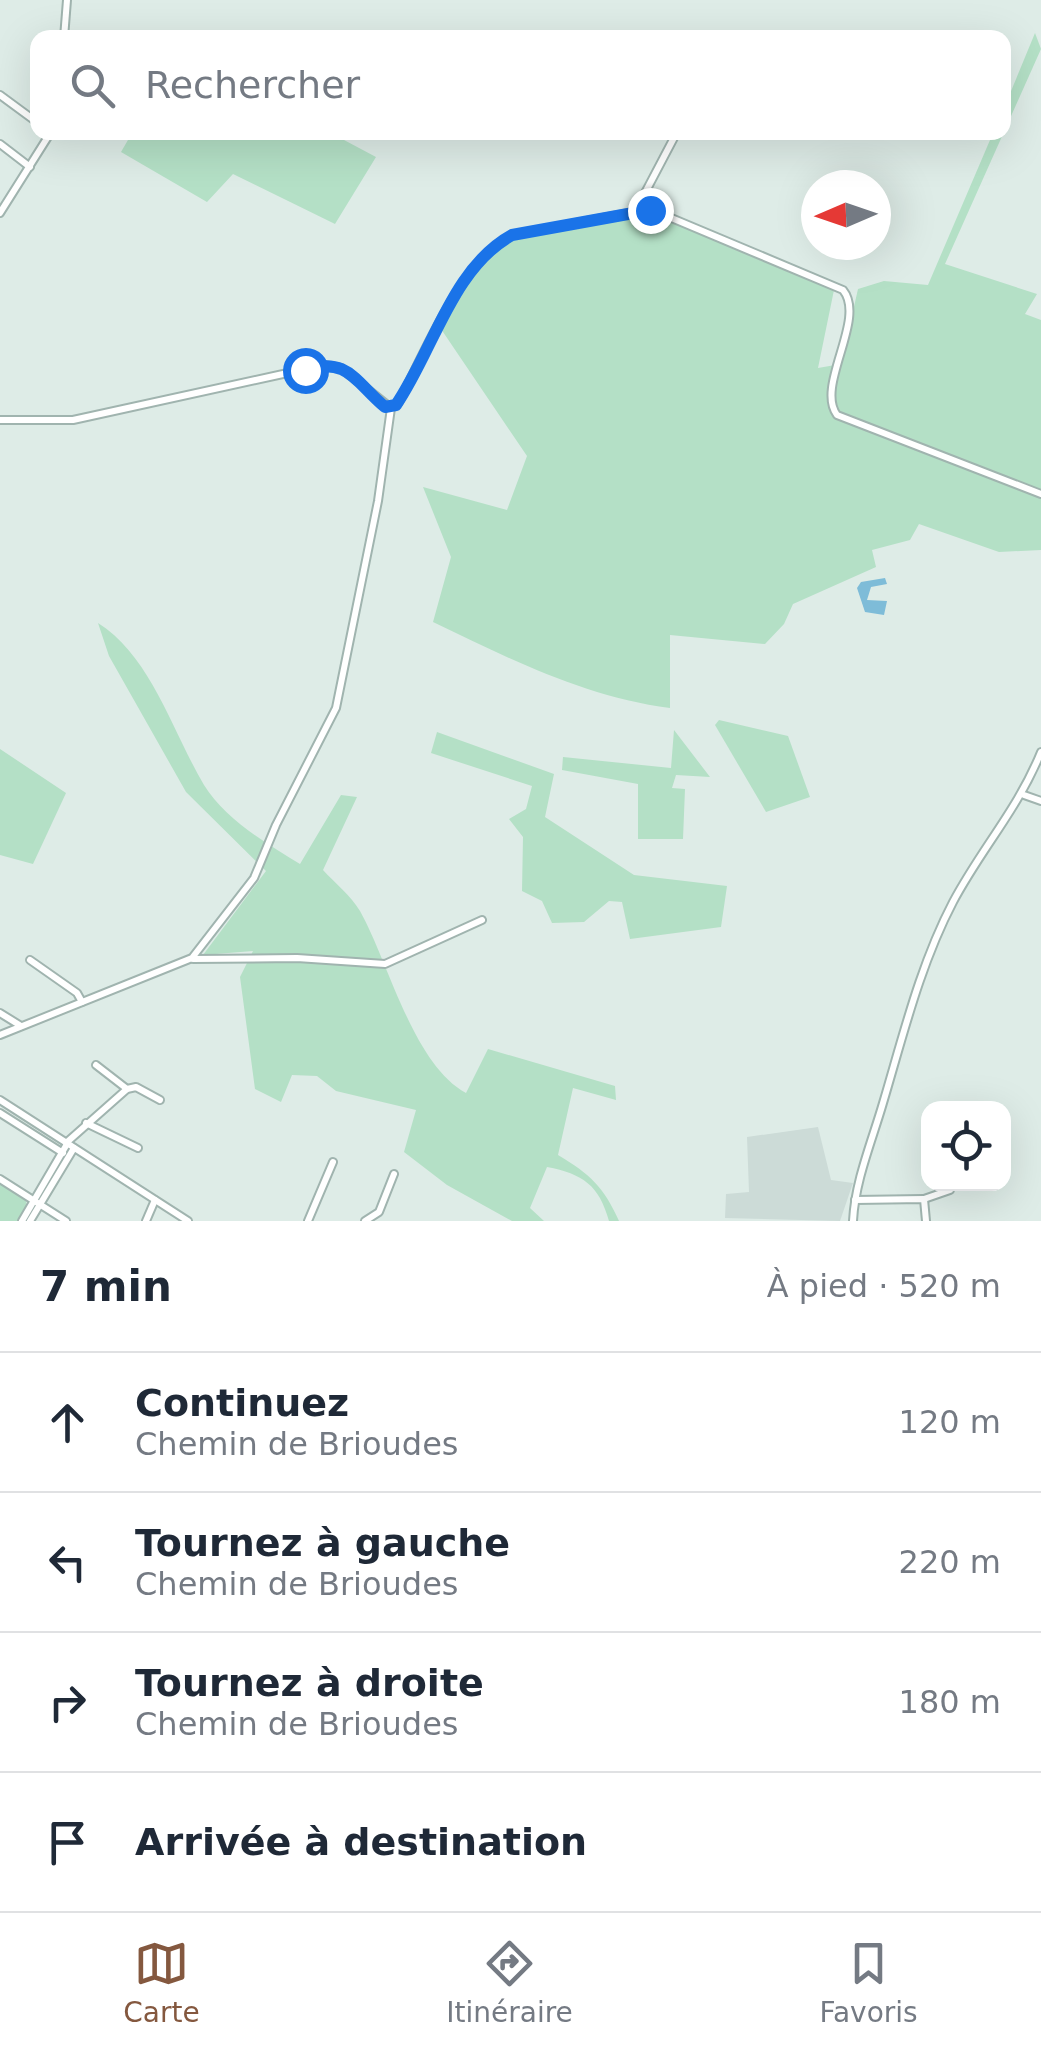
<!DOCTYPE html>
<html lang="fr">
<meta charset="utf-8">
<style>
:root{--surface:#fff;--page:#f2f2f3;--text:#1f2937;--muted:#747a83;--line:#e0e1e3;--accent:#84583f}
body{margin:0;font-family:"DejaVu Sans",sans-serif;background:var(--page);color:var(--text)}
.controls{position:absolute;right:30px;bottom:30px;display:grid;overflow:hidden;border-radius:20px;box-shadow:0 10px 40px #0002}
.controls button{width:90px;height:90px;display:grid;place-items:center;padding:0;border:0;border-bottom:2px solid var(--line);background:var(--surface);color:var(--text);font:50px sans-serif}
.compass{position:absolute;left:801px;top:170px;width:90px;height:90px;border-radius:50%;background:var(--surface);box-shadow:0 10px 40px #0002;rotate:268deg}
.stop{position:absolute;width:30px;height:30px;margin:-22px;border:8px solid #1a73e8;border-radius:50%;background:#fff}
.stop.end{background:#1a73e8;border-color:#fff;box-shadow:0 2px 10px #0008}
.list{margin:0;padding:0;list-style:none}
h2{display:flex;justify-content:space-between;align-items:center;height:130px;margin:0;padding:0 40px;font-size:42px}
h2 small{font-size:32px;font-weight:400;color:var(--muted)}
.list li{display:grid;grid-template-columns:65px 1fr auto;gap:30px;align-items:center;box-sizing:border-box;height:140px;padding:0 40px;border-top:2px solid var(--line)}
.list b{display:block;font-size:38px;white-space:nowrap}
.list p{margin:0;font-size:32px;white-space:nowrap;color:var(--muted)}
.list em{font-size:32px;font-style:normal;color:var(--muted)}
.icon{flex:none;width:55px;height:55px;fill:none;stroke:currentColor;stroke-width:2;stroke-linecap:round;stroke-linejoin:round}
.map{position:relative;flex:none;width:1041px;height:1221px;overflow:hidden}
.search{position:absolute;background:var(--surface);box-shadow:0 10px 40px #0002;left:30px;right:30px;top:30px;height:110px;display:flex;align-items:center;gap:25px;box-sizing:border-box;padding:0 35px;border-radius:20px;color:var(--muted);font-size:38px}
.sheet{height:690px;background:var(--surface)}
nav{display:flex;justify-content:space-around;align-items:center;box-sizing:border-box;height:140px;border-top:2px solid var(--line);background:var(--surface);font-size:28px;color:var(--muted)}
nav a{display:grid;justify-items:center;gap:5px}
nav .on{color:var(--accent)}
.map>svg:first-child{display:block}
.built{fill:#ccdbd7}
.green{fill:#b4e0c6}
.water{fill:#7ebcd8}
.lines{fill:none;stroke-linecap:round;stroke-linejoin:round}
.minor-casing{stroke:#a0b4af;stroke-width:10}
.minor{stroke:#fff;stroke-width:6}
.route{stroke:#1a73e8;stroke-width:12}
</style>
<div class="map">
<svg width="1041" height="1221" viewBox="0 0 1041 1221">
<rect width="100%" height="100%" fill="#deece7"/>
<polygon class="built" points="818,1127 831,1180 853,1183 840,1221 725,1218 726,1194 749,1192 747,1137"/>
<g class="green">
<path d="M 1035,33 L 1041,49 L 945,264 L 1037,294 L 1025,314 L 1041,320 L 1041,550 L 999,552 L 919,524 L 910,540 L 872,550 L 876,567 L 793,604 L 784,624 L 765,644 L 670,635 L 670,708 C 585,697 510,659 433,622 L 451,557 L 423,487 L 507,510 L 527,456 L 441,329 C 456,306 469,275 488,256 C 515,228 624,212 662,216 L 834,290 L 818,368 L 841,364 L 858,289 L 884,281 L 928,285 L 993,133 L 1004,132 L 1004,108 Z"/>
<polygon points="329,132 376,157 335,224 233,174 207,202 121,152 132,133"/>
<path d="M 98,623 C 151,656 173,733 204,785 C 225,819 267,844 300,864 L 341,795 L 357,797 L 323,870 C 335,883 351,896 360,911 C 389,963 413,1064 466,1093 L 488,1049 L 615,1086 L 616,1100 L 573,1088 L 558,1155 C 590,1174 604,1187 619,1221 L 609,1221 C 599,1185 583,1174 547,1167 L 530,1208 L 544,1221 L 512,1221 L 447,1185 L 404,1152 L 416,1110 L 336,1091 L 317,1076 L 292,1075 L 281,1102 L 255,1089 L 240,977 L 253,951 L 203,955 L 266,871 L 186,792 L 109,656 Z"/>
<polygon points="719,720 788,736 810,797 766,812 715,725"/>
<polygon points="674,730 710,777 676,775 672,788 685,789 683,839 638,839 638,784 562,770 563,757 671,768"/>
<polygon points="437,732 554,774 545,817 634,875 727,886 721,927 630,939 622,902 609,901 584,922 552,923 542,901 522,891 523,837 509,819 526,809 532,786 431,753"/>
<polygon points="0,749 66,793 33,864 0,855"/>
<polygon points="0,1184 26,1200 27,1208 19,1221 0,1221"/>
</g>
<polygon class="water" points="885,578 887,584 871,587 867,600 887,601 884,615 865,612 857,588 861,582"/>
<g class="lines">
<defs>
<g id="minor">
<polyline points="64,38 67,0"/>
<polyline points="0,95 38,123"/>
<polyline points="0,144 30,167"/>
<polyline points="636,210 677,132"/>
<polyline points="0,213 51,132"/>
<path d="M 0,420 L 73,420 L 324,365 L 341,368 L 391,408 L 399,402 C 426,350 460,263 513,235 L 650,209 L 843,290 C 867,319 815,386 837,415 L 1041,494"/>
<polyline points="1024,795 1041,801"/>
<polyline points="193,959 297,958 385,964 482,920"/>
<polyline points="30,960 77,993 82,1002"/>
<polyline points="0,1013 21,1026"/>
<polyline points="0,1035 192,958 254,878 276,825 336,708 378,501 391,408"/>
<polyline points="96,1065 127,1089"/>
<polyline points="0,1100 188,1221"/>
<polyline points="0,1113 63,1153"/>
<polyline points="86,1123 138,1148"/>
<polyline points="66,1143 127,1089 136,1087 160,1100"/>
<polyline points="0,1179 66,1221"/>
<polyline points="924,1199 950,1190"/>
<polyline points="855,1200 924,1199 926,1221"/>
<polyline points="22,1221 67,1144"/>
<polyline points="30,1221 74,1148"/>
<polyline points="146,1221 155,1200"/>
<polyline points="308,1221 333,1162"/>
<polyline points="365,1221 379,1212 394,1174"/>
<path d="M 853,1221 C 855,1181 872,1141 883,1103 C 903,1036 920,965 953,902 C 981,849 1018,809 1041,752"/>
</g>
</defs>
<use href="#minor" class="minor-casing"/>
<use href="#minor" class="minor"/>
</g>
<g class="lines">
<path class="route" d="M 305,370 C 348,356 356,383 385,407 L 396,405 C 433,351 452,268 512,235 L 650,210"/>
</g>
</svg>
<div class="controls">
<button><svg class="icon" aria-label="locate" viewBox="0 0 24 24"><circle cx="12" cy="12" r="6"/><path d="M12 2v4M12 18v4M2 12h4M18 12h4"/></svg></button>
</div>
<svg class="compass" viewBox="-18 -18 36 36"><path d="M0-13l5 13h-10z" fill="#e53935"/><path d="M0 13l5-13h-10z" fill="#747a83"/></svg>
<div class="stop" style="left:305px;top:370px"></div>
<div class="stop end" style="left:650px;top:210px"></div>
<div class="search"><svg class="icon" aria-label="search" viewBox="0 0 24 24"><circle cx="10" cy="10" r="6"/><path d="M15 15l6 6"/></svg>Rechercher</div>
</div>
<section class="sheet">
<h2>7 min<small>À pied · 520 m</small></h2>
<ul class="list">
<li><svg class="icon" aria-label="ahead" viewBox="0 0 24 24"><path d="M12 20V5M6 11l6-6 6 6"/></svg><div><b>Continuez</b><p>Chemin de Brioudes</p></div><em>120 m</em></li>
<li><svg class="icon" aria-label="left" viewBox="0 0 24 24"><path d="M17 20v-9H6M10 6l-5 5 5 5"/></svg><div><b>Tournez à gauche</b><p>Chemin de Brioudes</p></div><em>220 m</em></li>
<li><svg class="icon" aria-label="right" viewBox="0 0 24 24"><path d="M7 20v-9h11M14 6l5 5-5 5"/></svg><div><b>Tournez à droite</b><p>Chemin de Brioudes</p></div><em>180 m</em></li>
<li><svg class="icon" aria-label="arrive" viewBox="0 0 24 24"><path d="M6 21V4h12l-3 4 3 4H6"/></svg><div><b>Arrivée à destination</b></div></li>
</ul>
</section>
<nav>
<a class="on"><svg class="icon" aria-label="map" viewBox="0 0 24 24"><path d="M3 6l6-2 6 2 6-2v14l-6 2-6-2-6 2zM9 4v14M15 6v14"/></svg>Carte</a>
<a><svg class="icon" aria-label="directions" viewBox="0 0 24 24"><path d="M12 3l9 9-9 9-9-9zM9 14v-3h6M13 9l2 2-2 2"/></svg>Itinéraire</a>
<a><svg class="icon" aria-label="saved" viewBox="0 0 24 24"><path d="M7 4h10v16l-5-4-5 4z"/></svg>Favoris</a>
</nav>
